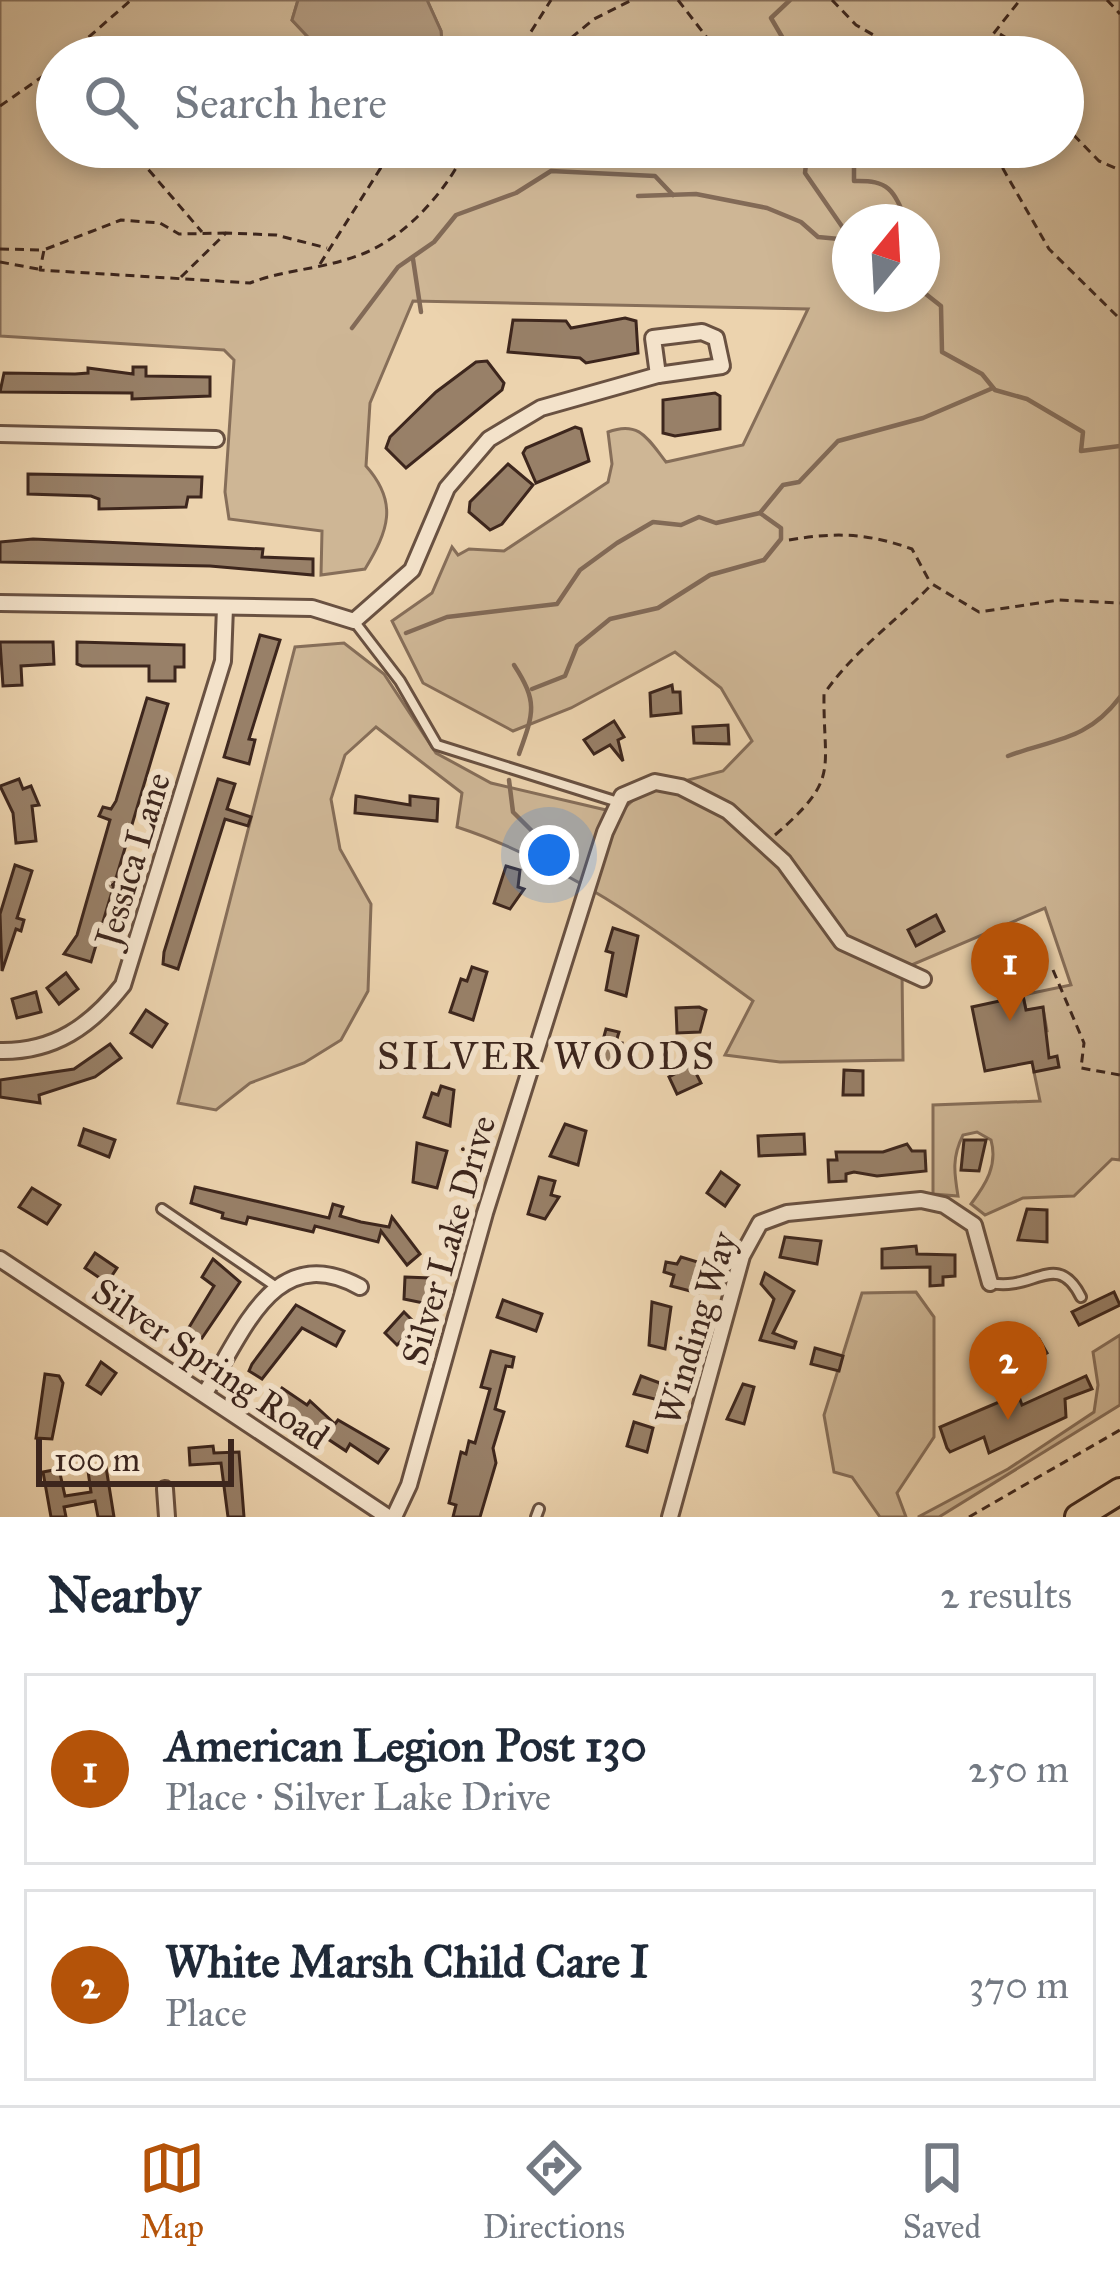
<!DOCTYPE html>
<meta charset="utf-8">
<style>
:root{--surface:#fff;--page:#f2f2f3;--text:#1f2937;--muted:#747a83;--line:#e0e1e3;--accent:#b45309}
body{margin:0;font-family:"IM FELL Great Primer",serif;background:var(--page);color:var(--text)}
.compass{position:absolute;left:832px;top:204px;width:108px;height:108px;border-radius:50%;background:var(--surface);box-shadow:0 6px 18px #0003;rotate:18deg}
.scale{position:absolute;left:36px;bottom:30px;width:198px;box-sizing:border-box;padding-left:12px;border:6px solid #3d261d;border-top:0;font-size:33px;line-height:42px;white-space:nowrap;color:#3d261d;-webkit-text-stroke:9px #f3e2ca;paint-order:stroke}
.you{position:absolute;left:549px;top:855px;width:42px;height:42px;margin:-30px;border:9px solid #fff;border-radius:50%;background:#1a73e8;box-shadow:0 0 0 18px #1a73e833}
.badge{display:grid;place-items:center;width:78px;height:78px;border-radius:50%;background:var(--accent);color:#fff;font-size:39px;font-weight:700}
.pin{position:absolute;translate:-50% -99px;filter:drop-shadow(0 3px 6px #0008)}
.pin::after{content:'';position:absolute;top:63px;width:42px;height:36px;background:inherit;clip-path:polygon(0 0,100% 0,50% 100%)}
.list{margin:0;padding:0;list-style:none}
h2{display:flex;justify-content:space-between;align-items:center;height:156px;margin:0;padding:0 48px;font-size:51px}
h2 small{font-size:39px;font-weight:400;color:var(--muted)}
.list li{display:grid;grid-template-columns:78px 1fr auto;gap:36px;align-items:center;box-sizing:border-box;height:192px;margin:0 24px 24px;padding:0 24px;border:3px solid var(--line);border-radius:0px}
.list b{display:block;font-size:45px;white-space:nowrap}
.list p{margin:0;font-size:39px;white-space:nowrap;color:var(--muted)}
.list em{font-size:39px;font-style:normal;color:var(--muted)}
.icon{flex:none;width:66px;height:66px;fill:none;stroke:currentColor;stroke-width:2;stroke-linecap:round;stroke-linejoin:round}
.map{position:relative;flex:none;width:1120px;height:1517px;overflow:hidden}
.search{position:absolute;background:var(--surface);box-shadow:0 6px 18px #0003;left:36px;right:36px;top:36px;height:132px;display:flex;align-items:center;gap:30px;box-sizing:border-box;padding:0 42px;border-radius:66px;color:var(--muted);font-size:45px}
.sheet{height:588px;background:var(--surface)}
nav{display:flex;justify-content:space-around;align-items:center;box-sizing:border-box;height:168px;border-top:3px solid var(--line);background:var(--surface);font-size:33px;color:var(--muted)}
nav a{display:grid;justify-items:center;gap:6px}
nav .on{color:var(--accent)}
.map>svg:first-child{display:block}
.green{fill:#ceb695;stroke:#866e59;stroke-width:3;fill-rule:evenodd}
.water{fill:#b0987d;stroke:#826a57;stroke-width:3}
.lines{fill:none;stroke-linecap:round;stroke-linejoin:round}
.stream{stroke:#826a57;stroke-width:4.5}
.building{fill:#988068;stroke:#3d261d;stroke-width:3}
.service-casing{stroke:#695141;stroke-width:14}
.minor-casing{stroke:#695141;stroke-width:20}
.motorway-casing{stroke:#3d261d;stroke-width:30}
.path{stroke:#3d261d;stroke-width:3;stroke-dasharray:9 6;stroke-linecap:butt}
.service{stroke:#f3e2ca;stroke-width:8}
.minor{stroke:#f3e2ca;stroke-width:14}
.motorway{stroke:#ecd3ae;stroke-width:24}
.labels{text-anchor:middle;stroke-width:12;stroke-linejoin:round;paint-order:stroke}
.street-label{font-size:36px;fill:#3d261d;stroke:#f3e2ca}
.neighbourhood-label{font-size:39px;letter-spacing:3px;fill:#3d261d;stroke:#f3e2ca}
</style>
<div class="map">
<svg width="1120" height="1517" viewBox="0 0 1120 1517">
<rect width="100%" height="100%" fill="#ecd3ae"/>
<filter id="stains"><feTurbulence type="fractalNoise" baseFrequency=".00167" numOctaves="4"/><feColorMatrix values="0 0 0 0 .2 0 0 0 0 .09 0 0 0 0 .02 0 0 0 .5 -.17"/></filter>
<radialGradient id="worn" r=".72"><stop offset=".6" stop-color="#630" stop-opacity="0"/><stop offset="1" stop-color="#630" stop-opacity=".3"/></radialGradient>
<g class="green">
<path d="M 0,0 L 298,0 L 292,20 L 323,53 L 340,57 L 57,57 L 57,147 L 1063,147 L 1063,57 L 443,57 L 441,31 L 427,0 L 1120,0 L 1120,1160 L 1112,1159 L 1074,1196 L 1023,1198 L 985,1215 L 971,1204 C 986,1184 998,1165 991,1140 L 977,1132 L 963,1135 C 952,1157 954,1172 958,1196 L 933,1194 L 933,1105 L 1040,1101 L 1034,1072 L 1049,1058 L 1039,1033 L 1047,1031 L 1043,1008 L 1026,1010 L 1023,995 L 1071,985 L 1045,908 L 902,969 L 903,1060 L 780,1062 L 725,1055 L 753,1001 C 660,933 567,863 457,827 L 462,793 L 376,727 L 345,755 L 331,799 L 340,849 L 371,904 L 368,991 L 341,1040 L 304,1063 L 250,1083 L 216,1110 L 178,1103 L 295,647 L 344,643 L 384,674 L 436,753 L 491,783 L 619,813 L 642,792 L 723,771 L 752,741 L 721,688 L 675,652 L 571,708 L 513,731 L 423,683 L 392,621 L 432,593 L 452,547 L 458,555 L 469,549 L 504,551 L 608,482 L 612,464 L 608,432 C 639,420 648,439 666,462 L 743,445 L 808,309 L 413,301 L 370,403 L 366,466 C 399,503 388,531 365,569 L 321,575 L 322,531 L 229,519 L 225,492 L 234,360 L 224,350 L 0,336 ZM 850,222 L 922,222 L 922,294 L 850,294 Z"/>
<polygon points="916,1292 934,1317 934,1437 897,1493 906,1517 880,1517 852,1477 834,1472 824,1415 862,1293"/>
<polygon points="1120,1335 1120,1405 939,1517 918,1517 1008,1469 1094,1412 1098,1385 1093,1352"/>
</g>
<polygon class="water" points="298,0 427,0 441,31 443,57 323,53 292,20"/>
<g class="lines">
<g class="stream">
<polyline points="790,0 771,18 788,47 807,44 807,57"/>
<polyline points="808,147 805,173 850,238"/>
<path d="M 854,147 L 854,181 C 889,180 893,189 907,222"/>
<polyline points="638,196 696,194 767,208 801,222 818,237 850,240"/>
<polyline points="413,259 421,312"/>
<polyline points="922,291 941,306 942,352 982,374 995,390 1027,399 1083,432 1081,451 1120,446"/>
<polyline points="352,328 398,267 434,242 456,215 516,193 551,171 655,176 673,195"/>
<polyline points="760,513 783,485 799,482 838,441 923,418 993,388"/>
<polyline points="406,633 447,617 557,604 580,570 617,543 653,522 681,525 699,517 716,523 760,513 781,528 781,539 764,560 710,575 658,608 610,619 577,646 565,676 532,689"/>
<path d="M 514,665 C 538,702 534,712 519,754"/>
<path d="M 1008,756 C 1053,739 1087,741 1120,697"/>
<polyline points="509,780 513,812 536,835"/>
</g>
</g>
<g class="building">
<polygon points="625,318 636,321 638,353 586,363 580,358 508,352 513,320 566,321 571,328"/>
<polygon points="487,361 504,383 502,390 406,468 386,448 390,437 436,392 476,362"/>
<polygon points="133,367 146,367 146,376 210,377 210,396 132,399 132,393 0,392 4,373 75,374 88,373 88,368 133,374"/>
<polygon points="715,393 720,396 720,429 675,436 663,433 663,400"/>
<polygon points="575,427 581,429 589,461 536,483 523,453 526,448"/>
<polygon points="508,464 533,485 502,524 490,530 469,512 470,502"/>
<polygon points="28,474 202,477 201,497 188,497 186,507 99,509 99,499 91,496 28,494"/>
<polygon points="33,539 263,549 262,557 313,559 313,575 210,566 0,562 0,542"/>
<polygon points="260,635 280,640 249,739 255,740 249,764 224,757"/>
<polygon points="0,642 53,642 54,664 21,666 22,685 3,686"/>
<polygon points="77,642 184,645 184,667 175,667 175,681 149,681 149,666 82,666 77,664"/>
<polygon points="672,685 673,692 680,692 681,713 651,716 650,693"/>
<polygon points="147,698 168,704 91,962 64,954 77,935 110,820 99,816 103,807 111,809 116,801"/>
<polygon points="614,721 624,737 618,740 623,761 610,745 594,754 584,740"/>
<polygon points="728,725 729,744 694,743 693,727"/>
<polygon points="19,779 23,789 31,786 39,805 32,806 36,841 16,843 13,813 0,786"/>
<polygon points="218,779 235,784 227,809 251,817 248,826 225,819 178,969 163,964 164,952"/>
<polygon points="356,796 410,805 410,796 438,799 437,821 355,813"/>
<polygon points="15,865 32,871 17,918 24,920 21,931 16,929 2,971 0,914"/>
<polygon points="506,866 520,870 518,887 524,889 510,909 494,903"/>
<polygon points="936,915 944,931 916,946 908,930"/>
<polygon points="613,928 638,936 626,996 606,990 613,953 606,951"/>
<polygon points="472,967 487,972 473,1020 450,1012 461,979 467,981"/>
<polygon points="66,973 78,989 59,1004 47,988"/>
<polygon points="36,992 41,1012 17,1018 12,999"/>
<polygon points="1023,996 1026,1010 1043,1007 1049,1058 1057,1056 1059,1067 1034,1072 1032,1062 985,1071 972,1007"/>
<polygon points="699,1007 706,1010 700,1032 677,1033 676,1008"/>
<polygon points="146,1010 167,1024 152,1047 131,1033"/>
<polygon points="606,1029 619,1032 616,1042 622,1043 616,1067 597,1062"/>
<polygon points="110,1044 121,1058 95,1077 39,1095 40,1103 0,1097 0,1080 74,1069"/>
<polygon points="692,1065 701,1083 677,1094 669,1077"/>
<polygon points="844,1070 863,1071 863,1095 843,1095"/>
<polygon points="441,1086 454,1090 450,1126 424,1117 432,1093 438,1095"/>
<polygon points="565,1124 586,1131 578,1165 550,1156"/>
<polygon points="84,1129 115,1140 109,1157 79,1145"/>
<polygon points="804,1134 805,1154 759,1156 758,1136"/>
<polygon points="964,1140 986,1140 979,1171 961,1170"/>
<polygon points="417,1143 447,1151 437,1188 413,1182"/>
<polygon points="907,1144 912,1151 925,1151 926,1171 877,1176 854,1172 846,1174 846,1181 829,1182 828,1160 837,1160 836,1152 883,1152"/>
<polygon points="721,1172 739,1185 725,1206 707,1193"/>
<polygon points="539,1177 555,1181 551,1195 559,1197 545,1219 528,1214"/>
<polygon points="195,1187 329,1218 333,1204 343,1207 340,1216 361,1222 389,1227 392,1217 420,1254 407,1265 381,1231 378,1242 315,1226 313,1232 248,1217 246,1224 222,1218 223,1213 191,1203"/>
<polygon points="32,1188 60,1205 47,1224 19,1207"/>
<polygon points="1027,1209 1047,1210 1047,1242 1018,1240"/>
<polygon points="785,1237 821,1241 817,1264 780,1257"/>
<polygon points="916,1246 917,1254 955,1255 955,1276 943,1277 943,1285 930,1286 930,1267 882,1268 882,1249"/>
<polygon points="95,1253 117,1268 107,1283 85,1268"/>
<polygon points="681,1257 701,1263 698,1293 671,1286 674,1275 664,1272 666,1262 677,1264"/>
<polygon points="213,1259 240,1282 202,1338 188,1329 214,1286 202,1277"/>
<polygon points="765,1273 794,1291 773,1333 796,1342 794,1348 760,1340 774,1299 761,1284"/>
<polygon points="405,1277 430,1278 428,1304 404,1299"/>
<polygon points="1114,1292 1120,1305 1079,1325 1072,1312"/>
<polygon points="503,1300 542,1314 536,1331 497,1317"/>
<polygon points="652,1302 671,1307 665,1349 649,1345"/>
<polygon points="296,1305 344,1331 336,1346 302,1328 262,1379 249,1371 252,1364"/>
<polygon points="404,1312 417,1325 397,1345 385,1333"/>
<polygon points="1039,1339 1047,1353 1022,1367 1014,1353"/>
<polygon points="815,1348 843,1356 839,1371 811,1364"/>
<polygon points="491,1351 514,1357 512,1367 506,1366 495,1409 504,1412 493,1448 496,1463 480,1517 453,1517 456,1505 449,1503 461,1452 466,1454 469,1441 475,1443 490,1389 481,1387"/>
<polygon points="101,1362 116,1373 101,1394 87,1385"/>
<polygon points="45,1374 59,1376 63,1383 52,1439 36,1438"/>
<polygon points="641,1376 676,1389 671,1403 634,1394"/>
<polygon points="1086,1376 1092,1389 1065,1399 1066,1417 989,1453 984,1437 950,1452 947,1448 940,1427 1018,1394 1022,1405"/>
<polygon points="743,1384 754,1387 744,1424 727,1419"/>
<polygon points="282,1388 307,1405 310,1401 335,1424 338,1420 388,1449 378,1463 350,1444 346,1451 272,1402"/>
<polygon points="634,1422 653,1428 647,1452 627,1446"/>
<polygon points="213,1446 214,1453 239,1452 244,1517 228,1517 221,1463 190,1465 189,1448"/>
<polygon points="106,1467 114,1517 98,1517 95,1501 64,1507 66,1517 51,1517 43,1472 59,1469 65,1496 91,1492 88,1471"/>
</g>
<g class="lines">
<defs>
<g id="service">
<polyline points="354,621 400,681 437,745 618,802"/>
<polyline points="162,1209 275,1286"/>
<path d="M 991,1283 C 1033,1292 1057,1249 1081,1297"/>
<polyline points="536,1517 539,1509"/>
</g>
<g id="minor">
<polygon points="702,332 716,338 722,366 658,375 653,338"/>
<polyline points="0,434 216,439"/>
<polyline points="0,603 312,608 354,621 412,570 447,488 489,439 541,408 658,375"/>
<path d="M 0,1051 C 54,1052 91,1026 123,985 L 223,661 L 225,607"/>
<polyline points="0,1259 388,1517"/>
<path d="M 205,1393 C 244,1332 274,1240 360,1287"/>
<polyline points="165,1489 167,1517"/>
<polyline points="394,1517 409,1485 485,1213 605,832 622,796 655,782 681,787 728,811 784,862 842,942 923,979"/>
<polyline points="670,1517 742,1256 760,1223 787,1213 921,1200 944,1205 974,1225 990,1283"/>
</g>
<polyline id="motorway" points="1078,1517 1120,1491"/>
</defs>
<use href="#service" class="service-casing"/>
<use href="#minor" class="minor-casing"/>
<use href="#motorway" class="motorway-casing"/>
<g class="path">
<polyline points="678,0 722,57"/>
<polyline points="832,0 856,25 912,57"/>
<polyline points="1107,0 1120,14"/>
<polyline points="1000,34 1024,49 1025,57"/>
<polyline points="66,57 131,0"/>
<polyline points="515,57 551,0"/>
<polyline points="548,57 594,19 632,0"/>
<polyline points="975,57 1020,0"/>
<polyline points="0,106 49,72 57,77"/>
<polyline points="1063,124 1099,161 1120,170"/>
<polyline points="129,147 202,232"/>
<polyline points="981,147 1002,167 1049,249 1120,319"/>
<path d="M 0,249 L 44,250 L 40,270 L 250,283 C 283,270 322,269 357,256 C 404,240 448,190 467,147"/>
<polyline points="46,249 121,220 160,223 179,234 226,233"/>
<polyline points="0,262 38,269"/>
<polyline points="320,264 394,147"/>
<polyline points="181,277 226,233 276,235 327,248"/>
<path d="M 789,540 C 836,532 867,533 912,549 L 931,584"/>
<path d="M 775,835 C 841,778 823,771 824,694 C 855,649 895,623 932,584 L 979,612 L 1059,600 L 1120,603"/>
<polyline points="1053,970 1084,1043 1081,1068 1120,1075"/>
<polyline points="969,1517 1120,1430"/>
</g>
<use href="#service" class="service"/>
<use href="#minor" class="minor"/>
<use href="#motorway" class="motorway"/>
</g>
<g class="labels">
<g class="street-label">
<text transform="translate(132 859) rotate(-73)" y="13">Jessica Lane</text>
<text transform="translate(448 1240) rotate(-74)" y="13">Silver Lake Drive</text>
<text transform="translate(695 1328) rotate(-73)" y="13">Winding Way</text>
<text transform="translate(211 1363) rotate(34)" y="13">Silver Spring Road</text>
</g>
<g class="neighbourhood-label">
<text x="547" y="1069">SILVER WOODS</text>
</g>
</g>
<rect width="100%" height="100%" filter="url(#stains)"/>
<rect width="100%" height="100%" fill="url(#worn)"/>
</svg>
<svg class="compass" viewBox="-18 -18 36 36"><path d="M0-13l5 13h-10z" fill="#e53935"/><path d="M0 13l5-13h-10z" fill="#747a83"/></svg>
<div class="scale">100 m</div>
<div class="you"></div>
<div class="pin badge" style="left:1010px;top:1021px">1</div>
<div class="pin badge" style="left:1008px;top:1420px">2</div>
<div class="search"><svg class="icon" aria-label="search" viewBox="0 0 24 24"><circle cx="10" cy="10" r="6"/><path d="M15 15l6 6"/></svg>Search here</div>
</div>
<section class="sheet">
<h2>Nearby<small>2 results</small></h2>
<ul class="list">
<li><span class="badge">1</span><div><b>American Legion Post 130</b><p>Place · Silver Lake Drive</p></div><em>250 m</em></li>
<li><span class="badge">2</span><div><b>White Marsh Child Care I</b><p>Place</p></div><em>370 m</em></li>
</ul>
</section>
<nav>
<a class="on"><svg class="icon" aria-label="map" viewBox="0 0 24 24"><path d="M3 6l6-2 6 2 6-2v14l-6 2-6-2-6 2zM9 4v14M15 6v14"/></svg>Map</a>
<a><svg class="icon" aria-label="directions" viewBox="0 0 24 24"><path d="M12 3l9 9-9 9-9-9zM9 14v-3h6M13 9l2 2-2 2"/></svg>Directions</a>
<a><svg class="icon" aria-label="saved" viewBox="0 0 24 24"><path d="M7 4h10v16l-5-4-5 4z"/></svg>Saved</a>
</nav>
